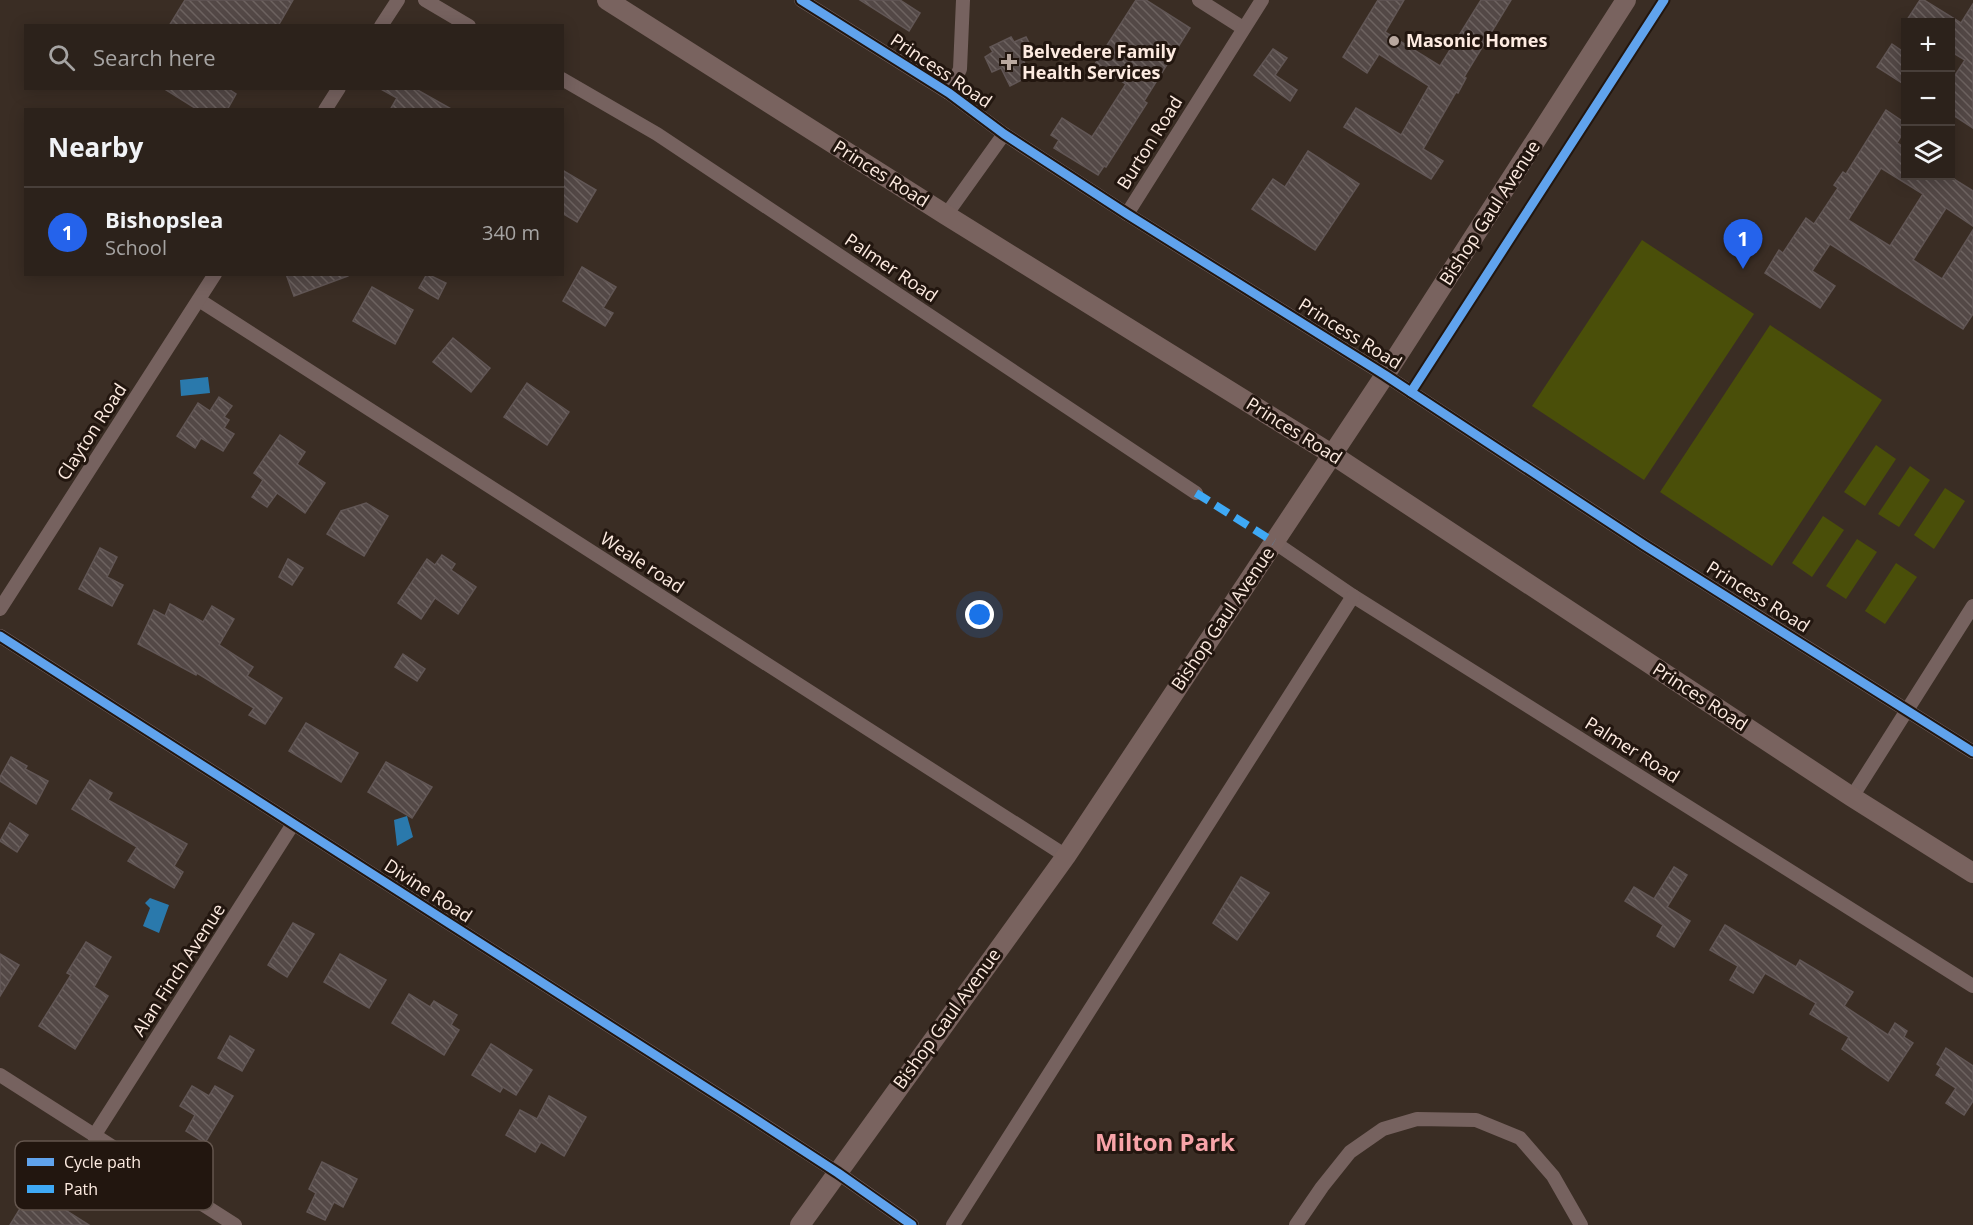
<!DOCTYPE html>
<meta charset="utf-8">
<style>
:root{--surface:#2c221b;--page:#382f28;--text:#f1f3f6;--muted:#a6a4a3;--line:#483f3a;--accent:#2563eb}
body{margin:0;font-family:"Open Sans",sans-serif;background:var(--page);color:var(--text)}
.controls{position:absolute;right:18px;top:18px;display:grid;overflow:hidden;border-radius:0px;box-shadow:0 3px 15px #0003}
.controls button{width:54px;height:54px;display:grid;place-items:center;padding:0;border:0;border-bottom:2px solid var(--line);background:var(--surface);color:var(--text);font:30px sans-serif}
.you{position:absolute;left:980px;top:615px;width:21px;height:21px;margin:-15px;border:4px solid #fff;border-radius:50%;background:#1a73e8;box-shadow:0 0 0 9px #1a73e833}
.badge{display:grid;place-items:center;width:39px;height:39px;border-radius:50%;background:var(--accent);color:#fff;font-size:20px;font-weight:700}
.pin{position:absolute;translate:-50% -50px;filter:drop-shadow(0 2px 3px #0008)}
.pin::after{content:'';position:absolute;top:32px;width:21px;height:18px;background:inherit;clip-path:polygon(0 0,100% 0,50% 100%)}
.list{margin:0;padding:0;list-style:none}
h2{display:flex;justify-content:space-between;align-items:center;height:78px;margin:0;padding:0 24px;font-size:26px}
h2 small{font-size:20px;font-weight:400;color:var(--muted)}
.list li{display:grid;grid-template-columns:39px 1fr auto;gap:18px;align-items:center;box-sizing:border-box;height:90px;padding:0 24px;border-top:2px solid var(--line)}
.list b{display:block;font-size:22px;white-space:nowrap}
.list p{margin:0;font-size:20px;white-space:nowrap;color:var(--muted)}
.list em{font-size:20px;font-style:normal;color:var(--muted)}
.icon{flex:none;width:33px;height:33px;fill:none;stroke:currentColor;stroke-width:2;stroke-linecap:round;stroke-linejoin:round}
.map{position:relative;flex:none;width:1973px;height:1225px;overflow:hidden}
.search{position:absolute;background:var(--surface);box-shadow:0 3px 15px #0003;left:24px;top:24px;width:540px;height:66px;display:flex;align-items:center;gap:15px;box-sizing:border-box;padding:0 21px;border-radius:0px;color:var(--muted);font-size:22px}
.panel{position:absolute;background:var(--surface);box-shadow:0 3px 15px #0003;left:24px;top:108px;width:540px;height:168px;border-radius:0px}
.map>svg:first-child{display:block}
.park{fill:#4a4f09}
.water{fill:#2a79ac}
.building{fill:url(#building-back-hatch);stroke:#615655;stroke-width:1.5;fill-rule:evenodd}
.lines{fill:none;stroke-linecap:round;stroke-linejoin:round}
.minor{stroke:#76625f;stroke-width:14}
.secondary{stroke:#79635f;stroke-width:20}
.quiet{stroke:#3fa9f5;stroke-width:8;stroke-dasharray:15 8;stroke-linecap:butt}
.cycleway-casing{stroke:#22160f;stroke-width:13}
.cycleway{stroke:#60a3ed;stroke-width:9}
.poi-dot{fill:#b9a89f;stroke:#22160f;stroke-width:2}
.labels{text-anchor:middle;stroke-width:6;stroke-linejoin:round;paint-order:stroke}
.poi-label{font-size:18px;font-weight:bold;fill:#fdebe1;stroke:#22160f;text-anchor:start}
.street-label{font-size:18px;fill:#fdebe1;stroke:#22160f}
.district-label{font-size:24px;font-weight:bold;fill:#f8a4a9;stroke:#22160f}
.key{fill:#22160f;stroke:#64564e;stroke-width:1.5}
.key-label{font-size:16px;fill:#fdebe1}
</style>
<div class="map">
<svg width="1973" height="1225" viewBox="0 0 1973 1225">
<defs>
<pattern id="building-back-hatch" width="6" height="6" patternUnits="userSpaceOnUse" patternTransform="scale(1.5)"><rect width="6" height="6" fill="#534846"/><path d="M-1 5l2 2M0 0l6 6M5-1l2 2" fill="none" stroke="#6d6360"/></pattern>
</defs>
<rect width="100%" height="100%" fill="#3a2d24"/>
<g class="park">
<polygon points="1642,240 1754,314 1644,480 1532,406"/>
<polygon points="1770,325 1882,400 1772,566 1660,492"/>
<polygon points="1876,445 1896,459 1865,506 1844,492"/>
<polygon points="1910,466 1930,480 1899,527 1878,514"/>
<polygon points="1945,488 1965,501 1934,549 1914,535"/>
<polygon points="1823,516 1844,530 1812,577 1792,563"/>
<polygon points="1857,539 1877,552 1846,599 1826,586"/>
<polygon points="1896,563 1917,577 1885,624 1865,611"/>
</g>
<g class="water">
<polygon points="208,377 210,393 181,396 180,380"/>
<polygon points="407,816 413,837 397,846 394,820"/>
<polygon points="150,898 169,905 159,933 143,926 150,908 145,903"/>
</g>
<g class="building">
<polygon points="185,0 293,0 278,26 169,26"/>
<polygon points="860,0 900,0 920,13 909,31"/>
<polygon points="1136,0 1146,0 1190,28 1144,101 1147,103 1106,167 1104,166 1098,175 1054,148 1059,140 1051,135 1062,118 1092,137 1126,84 1095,64"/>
<polygon points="1378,0 1404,0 1385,32 1440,66 1481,0 1511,0 1464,77 1466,78 1458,93 1456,92 1423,149 1443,161 1431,179 1344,127 1356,108 1401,135 1429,86 1379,54 1367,73 1343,57"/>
<polygon points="1920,0 1924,0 1961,23 1973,4 1973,128 1950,113 1950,83 1965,60 1950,51 1950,22 1905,23"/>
<polygon points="1011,37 1014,42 1026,37 1034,52 1022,58 1031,75 1010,86 1001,68 992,72 985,57 993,52 990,47"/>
<polygon points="1892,44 1905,53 1905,85 1877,67"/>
<polygon points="1273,49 1287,58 1275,75 1297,90 1290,101 1254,75"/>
<polygon points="163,88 227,88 236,94 227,110 198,110"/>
<polygon points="379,88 414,88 453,110 390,110 397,98"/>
<path d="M 1886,110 L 1905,123 L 1905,129 L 1897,143 L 1905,148 L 1905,176 L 1949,176 L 1973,191 L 1973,226 L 1946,208 L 1913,260 L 1942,279 L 1973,230 L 1973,314 L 1963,329 L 1830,244 L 1812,271 L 1835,286 L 1820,308 L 1765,273 L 1779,250 L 1783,253 L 1806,218 L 1814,224 L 1838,188 L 1834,185 L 1843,172 L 1846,174 ZM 1881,168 L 1923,194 L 1890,246 L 1848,220 Z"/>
<polygon points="1308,151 1359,184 1315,250 1252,209 1273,179 1285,187"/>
<polygon points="562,170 596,190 577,222 562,213"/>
<polygon points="582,267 616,287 603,308 613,313 605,326 563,301"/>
<polygon points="286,274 348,274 348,276 294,296"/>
<polygon points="427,274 446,283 438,299 419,288"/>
<polygon points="372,287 413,310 395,344 353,321"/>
<polygon points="453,338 490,368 471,392 433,362"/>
<polygon points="527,383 569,412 547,445 504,417"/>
<polygon points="219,397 232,406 224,417 229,420 224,428 234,434 223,451 201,438 195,448 177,436 198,403 210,411"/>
<polygon points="280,435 305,452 297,464 325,483 305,513 277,493 267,507 252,497 263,480 254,473"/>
<polygon points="366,503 388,516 364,556 327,534 341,511"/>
<polygon points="100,548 117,557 107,577 123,585 112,606 79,589"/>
<polygon points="442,555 455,564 451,570 476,587 458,614 435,598 421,619 398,603 427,559 435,565"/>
<polygon points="288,559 303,568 292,585 279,577"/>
<polygon points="170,604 203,622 212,606 234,619 219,645 253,667 247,676 282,698 265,724 249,715 254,708 197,673 196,675 138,644 154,610 165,616"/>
<polygon points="403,654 425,669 417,681 395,667"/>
<polygon points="306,723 358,753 341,782 289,751"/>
<polygon points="11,757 27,766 25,769 48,781 36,804 0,781 0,777"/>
<polygon points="386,762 432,787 412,818 368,792"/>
<polygon points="90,780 112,793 108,800 187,844 174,866 183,872 174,888 128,861 137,847 72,809"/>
<polygon points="10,823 28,835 17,852 0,841"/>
<polygon points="1674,867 1687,875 1667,907 1690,921 1674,947 1657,936 1663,925 1625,901 1634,887 1654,899"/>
<polygon points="1241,877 1269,893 1237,940 1213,923"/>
<polygon points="293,923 314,934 287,977 268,965"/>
<polygon points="1725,925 1796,967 1800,960 1853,992 1844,1006 1888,1035 1895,1023 1907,1031 1904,1037 1913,1043 1888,1081 1842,1049 1849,1037 1810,1014 1816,1003 1765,973 1753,993 1730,980 1738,966 1710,950"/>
<polygon points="86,942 111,957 94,987 108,996 75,1049 39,1026 71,975 67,973"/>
<polygon points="0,954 19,965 0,996"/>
<polygon points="340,954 386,980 369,1008 324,982"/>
<polygon points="409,994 430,1007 434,1001 457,1015 451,1025 459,1030 444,1055 392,1023"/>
<polygon points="230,1036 254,1050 242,1071 218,1058"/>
<polygon points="491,1044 532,1070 516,1095 503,1087 500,1092 472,1075"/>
<polygon points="1946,1048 1973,1066 1973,1101 1964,1115 1946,1103 1956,1088 1936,1075 1941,1067 1937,1064"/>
<polygon points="192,1086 209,1096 215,1086 233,1096 205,1143 186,1131 195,1115 180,1106"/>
<polygon points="549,1096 586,1117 564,1156 541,1142 535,1152 506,1135 520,1110 537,1119"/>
<polygon points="322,1162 357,1179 343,1207 334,1202 325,1220 307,1212 316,1193 309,1189"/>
<polygon points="32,1189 89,1225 10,1225"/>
</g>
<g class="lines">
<g class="minor">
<polyline points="425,0 469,26"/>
<polyline points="801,0 949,93 1004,134 1127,214 1385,375 1644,545 1973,752"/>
<polyline points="1199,0 1243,28"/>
<polyline points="381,26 398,0"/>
<polyline points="562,79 657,134 1196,493"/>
<polyline points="949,93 960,69 963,0"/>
<polyline points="325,110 339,88"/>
<polyline points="1127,214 1262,0"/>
<polyline points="946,215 1004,134"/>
<polyline points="199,300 1066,856"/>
<polyline points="1274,542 1353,596 1973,986"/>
<polyline points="0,609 215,274"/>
<polyline points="0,636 741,1110 838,1173 912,1225"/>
<polyline points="1852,797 1973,606"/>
<polyline points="0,1075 235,1225"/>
<polyline points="94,1136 293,824"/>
<polyline points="953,1225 1353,596"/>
<polyline points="1296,1225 1322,1187 1350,1152 1383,1129 1417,1119 1476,1120 1520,1138 1553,1176 1581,1225"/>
</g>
<g class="secondary">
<polyline points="607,0 946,215 1333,455 1852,797 1973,873"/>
<polyline points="800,1225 1066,856 1385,375 1626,0"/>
</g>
<polyline class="quiet" points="1196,493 1274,542"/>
<defs>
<g id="cycleway">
<polyline points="801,0 949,93 1004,134 1127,214 1385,375 1644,545 1973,752"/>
<polyline points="1411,392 1664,0"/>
<polyline points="0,636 741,1110 838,1173 912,1225"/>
</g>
</defs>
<use href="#cycleway" class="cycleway-casing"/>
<use href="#cycleway" class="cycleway"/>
</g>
<g class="poi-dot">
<circle cx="1394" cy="41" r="6"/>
<path d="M1006 53h6v6h6v6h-6v6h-6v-6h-6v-6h6z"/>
</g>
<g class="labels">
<g class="poi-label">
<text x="1406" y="47">Masonic Homes</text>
<text x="1022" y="58">Belvedere Family<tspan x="1022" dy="21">Health Services</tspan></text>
</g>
<g class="street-label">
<text transform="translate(941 71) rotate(34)" y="6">Princess Road</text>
<text transform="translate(1150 143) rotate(-58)" y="6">Burton Road</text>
<text transform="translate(881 174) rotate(32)" y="6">Princes Road</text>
<text transform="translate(1490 213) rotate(-57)" y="6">Bishop Gaul Avenue</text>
<text transform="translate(891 268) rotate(34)" y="6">Palmer Road</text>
<text transform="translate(1350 334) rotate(32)" y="6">Princess Road</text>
<text transform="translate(1294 431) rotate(32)" y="6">Princes Road</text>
<text transform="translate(92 432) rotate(-57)" y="6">Clayton Road</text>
<text transform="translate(642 563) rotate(33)" y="6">Weale road</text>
<text transform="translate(1758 597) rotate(32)" y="6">Princess Road</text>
<text transform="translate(1223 619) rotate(-56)" y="6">Bishop Gaul Avenue</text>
<text transform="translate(1700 697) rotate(33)" y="6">Princes Road</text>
<text transform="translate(1632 750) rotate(32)" y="6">Palmer Road</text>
<text transform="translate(428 891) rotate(33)" y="6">Divine Road</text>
<text transform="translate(179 970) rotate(-57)" y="6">Alan Finch Avenue</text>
<text transform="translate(947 1019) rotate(-54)" y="6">Bishop Gaul Avenue</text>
</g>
<g class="district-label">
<text x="1165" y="1151">Milton Park</text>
</g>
</g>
<rect x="15" y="1141" width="198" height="69" rx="9" class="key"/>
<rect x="27" y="1158" width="27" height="8" fill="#60a3ed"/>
<rect x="27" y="1185" width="27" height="8" fill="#3fa9f5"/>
<g class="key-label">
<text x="64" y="1168">Cycle path</text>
<text x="64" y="1195">Path</text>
</g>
</svg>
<div class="controls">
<button>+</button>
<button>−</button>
<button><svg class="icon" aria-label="layers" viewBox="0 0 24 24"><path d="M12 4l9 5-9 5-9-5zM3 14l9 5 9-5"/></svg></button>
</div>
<div class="you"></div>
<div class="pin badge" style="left:1743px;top:269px">1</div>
<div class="search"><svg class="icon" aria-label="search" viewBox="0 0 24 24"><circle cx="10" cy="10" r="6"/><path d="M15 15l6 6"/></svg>Search here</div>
<section class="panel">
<h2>Nearby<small></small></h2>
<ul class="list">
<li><span class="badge">1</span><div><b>Bishopslea</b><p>School</p></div><em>340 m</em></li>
</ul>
</section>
</div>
